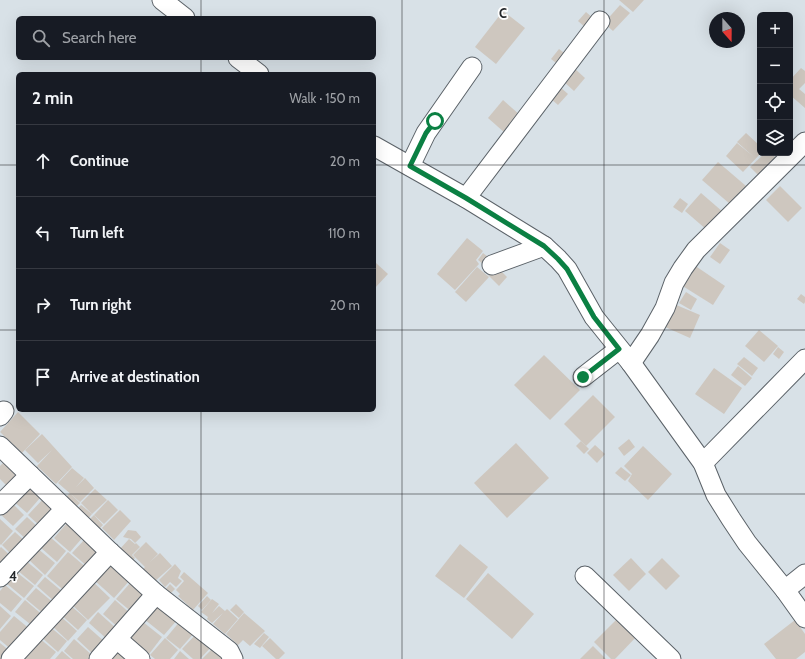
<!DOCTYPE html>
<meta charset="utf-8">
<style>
:root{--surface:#171b24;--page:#242831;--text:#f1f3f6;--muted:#9ea1a6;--line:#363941}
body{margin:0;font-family:Cabin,sans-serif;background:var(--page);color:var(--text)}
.controls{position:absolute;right:12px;top:12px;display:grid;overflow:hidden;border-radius:6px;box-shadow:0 4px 16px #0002}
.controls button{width:36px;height:36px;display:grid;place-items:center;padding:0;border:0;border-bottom:1px solid var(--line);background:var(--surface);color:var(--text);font:20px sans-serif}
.compass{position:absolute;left:709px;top:12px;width:36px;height:36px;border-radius:50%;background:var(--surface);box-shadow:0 4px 16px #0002;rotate:159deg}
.stop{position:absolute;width:12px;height:12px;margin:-9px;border:3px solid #0b8043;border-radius:50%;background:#fff}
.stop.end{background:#0b8043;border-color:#fff;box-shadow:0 1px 4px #0008}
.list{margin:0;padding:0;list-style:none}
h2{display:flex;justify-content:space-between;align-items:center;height:52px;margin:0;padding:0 16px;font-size:17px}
h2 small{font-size:13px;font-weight:400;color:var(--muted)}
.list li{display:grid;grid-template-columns:26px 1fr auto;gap:12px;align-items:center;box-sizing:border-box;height:72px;padding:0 16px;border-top:1px solid var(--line)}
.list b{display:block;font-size:15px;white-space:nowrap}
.list em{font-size:13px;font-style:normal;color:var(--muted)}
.icon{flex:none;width:22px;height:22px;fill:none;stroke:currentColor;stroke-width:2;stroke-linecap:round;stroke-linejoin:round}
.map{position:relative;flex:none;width:805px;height:659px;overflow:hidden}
.search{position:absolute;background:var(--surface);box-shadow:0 4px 16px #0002;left:16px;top:16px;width:360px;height:44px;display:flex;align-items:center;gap:10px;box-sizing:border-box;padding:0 14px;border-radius:6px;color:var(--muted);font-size:15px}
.panel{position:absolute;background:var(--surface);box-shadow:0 4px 16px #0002;left:16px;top:72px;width:360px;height:340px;border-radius:6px}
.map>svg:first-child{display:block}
.building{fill:#cec7bf}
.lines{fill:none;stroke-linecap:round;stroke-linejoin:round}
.minor-casing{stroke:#5b6268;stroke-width:21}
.minor{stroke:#fff;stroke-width:19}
.route{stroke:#0b8043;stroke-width:5}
.grid{fill:none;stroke:#24272a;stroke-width:1;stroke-opacity:0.55}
.grid-label{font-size:13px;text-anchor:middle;font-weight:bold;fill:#24272a;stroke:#fff;stroke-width:3.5;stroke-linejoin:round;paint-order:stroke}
</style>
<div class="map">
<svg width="805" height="659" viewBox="0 0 805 659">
<rect width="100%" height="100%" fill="#d8e1e7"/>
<g class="building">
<polygon points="619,0 644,0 633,12"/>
<polygon points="620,5 630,13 613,31 604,23"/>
<polygon points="503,11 525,28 496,64 475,47"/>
<polygon points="586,12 594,19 586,28 578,21"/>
<polygon points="559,49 568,56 560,66 551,59"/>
<polygon points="574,68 585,78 574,91 563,81"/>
<polygon points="801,68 805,71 805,83 799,89 805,94 805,108 790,95 790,80"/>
<polygon points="559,86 568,94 558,105 550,98"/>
<polygon points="503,100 520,115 505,133 488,118"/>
<polygon points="746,133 760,146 760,153 761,153 743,172 726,156 737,143 754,157 737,142"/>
<polygon points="765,153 771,153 777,159 759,176 750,167"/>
<polygon points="718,162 746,186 730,204 702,180"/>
<polygon points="780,186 802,208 788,222 766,200"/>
<polygon points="701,193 723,212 707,230 685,211"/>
<polygon points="680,198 688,204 682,213 673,207"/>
<polygon points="467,238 483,251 476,260 479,264 455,290 437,274"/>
<polygon points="720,243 730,250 720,264 710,257"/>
<polygon points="483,253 492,260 487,267 478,260"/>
<polygon points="376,263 388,274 374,289 374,265"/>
<polygon points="694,265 725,286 713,305 681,285"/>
<polygon points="496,266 507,277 499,286 488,275"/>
<polygon points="477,267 489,277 466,302 455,292"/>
<polygon points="686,292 697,299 691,310 679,303"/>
<polygon points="801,294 805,297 805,302 804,304 797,299"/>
<polygon points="674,304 700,315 690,338 665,327"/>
<polygon points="759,330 778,346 764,362 745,346"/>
<polygon points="778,347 784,352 779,359 773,354"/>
<polygon points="544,355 580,390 550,420 514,385"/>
<polygon points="744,357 758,368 752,376 737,364"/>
<polygon points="738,366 752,378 745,386 731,375"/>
<polygon points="714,368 742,388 724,414 695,394"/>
<polygon points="593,395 615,417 586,446 564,424"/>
<polygon points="18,412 40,434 22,453 0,432"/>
<polygon points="42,434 72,467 56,484 37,466 52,450 38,463 25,450"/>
<polygon points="629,439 635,447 624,456 618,448"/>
<polygon points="581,441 589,449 584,454 576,446"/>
<polygon points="516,443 549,478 507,518 474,483"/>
<polygon points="595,445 605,454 597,463 587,453"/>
<polygon points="643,446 672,474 648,500 628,481 632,474 624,466"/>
<polygon points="8,458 21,473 7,486 0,479 0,466"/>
<polygon points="621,467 631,475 625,481 615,473"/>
<polygon points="72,468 84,478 76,487 85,478 94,488 80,502 58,483"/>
<polygon points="26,485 40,498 27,513 12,500"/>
<polygon points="95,489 107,500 92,514 81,503"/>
<polygon points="70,493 80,503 74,509 64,499"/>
<polygon points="44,498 58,511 42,528 28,515"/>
<polygon points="108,500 118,510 104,524 94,515"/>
<polygon points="10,501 24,515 13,526 0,514"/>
<polygon points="81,505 92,514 86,521 75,511"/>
<polygon points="120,510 131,521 114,540 102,528"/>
<polygon points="94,515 103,525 96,532 87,522"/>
<polygon points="27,517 40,529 28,541 15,529"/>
<polygon points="0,519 13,531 1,545 0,544"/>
<polygon points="67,523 83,537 70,552 54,538"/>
<polygon points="128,530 136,531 141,537 135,543 131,539 123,537"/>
<polygon points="15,532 27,543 14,557 2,545"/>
<polygon points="49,536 66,551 57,562 40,547"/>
<polygon points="85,539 102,554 89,568 72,553"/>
<polygon points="129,539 135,544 131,548 127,545 131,548 136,543 140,547 132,555 135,558 131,562 119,550"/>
<polygon points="146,542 158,554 150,562 160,553 172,566 154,582 142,570 145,567 133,555"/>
<polygon points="460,544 488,567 464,598 435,576"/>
<polygon points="1,547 13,558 0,572 0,548"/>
<polygon points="37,548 55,563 45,575 28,559"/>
<polygon points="68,552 88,569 67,593 47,576"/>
<polygon points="631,558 646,574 629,591 613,575"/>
<polygon points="662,558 680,576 666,590 648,572"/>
<polygon points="25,560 43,575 35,585 17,570"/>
<polygon points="109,562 130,580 114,598 93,579"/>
<polygon points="175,564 181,571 178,578 182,581 176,587 170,582 165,587 159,580"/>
<polygon points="15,571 34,586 24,598 6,583"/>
<polygon points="184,572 208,593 193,610 178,596 180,594 176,590 184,581 180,577"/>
<polygon points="488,573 534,614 512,639 466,599"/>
<polygon points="45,577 64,593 55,602 37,586"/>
<polygon points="90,579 110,598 88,620 69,602"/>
<polygon points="131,582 148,597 133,613 116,599"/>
<polygon points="170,584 175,589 169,595 164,591"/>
<polygon points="5,585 22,599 11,612 0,603 0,591"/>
<polygon points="36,588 55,604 45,615 26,599"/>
<polygon points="207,596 211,600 202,610 198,606"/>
<polygon points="212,599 219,604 212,613 219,606 225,611 227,609 238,619 225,634 213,624 223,613 212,623 207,619 208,617 201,612"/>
<polygon points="25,600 45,617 35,628 15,612"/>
<polygon points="115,600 132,615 120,629 103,614"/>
<polygon points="157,602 178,619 164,635 144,619"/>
<polygon points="68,603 87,620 78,630 59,613"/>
<polygon points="236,604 244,612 239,618 230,610"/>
<polygon points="0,606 11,616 0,629"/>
<polygon points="98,612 118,630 108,640 89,623"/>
<polygon points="57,613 77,631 68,641 49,623"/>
<polygon points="244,613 265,631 250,646 243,640 238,645 226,634"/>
<polygon points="14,616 31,630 13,651 0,640 0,632"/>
<polygon points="619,617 638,635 615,659 611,659 594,642"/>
<polygon points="181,620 195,632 180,649 166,638"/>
<polygon points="795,620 805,634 805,652 796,659 776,659 764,644"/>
<polygon points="143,622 162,637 149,654 130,638"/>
<polygon points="48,625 67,641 58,652 39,635"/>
<polygon points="88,627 105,642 94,655 77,639"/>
<polygon points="198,632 213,645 200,659 193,659 182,649"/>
<polygon points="264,633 269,637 260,648 254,644"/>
<polygon points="39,638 56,652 50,659 20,659"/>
<polygon points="165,638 178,650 170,659 155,659 150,655"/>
<polygon points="270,638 285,653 279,659 276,659 262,646"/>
<polygon points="74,639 93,656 90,659 73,659 64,651"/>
<polygon points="0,643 11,652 6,659 0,659"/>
<polygon points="593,646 606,659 580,659"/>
<polygon points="214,647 227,659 202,659"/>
<polygon points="114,649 127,659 106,659"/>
<polygon points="62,651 71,659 55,659"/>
<polygon points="180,651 189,659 174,659"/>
</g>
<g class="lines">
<defs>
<g id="minor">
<polyline points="162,0 185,18"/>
<polyline points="238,58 259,74"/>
<polyline points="374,146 466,198 544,246 558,259 567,269 594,317 631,363 650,335 665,308 674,283 683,268 696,250 805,142"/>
<polyline points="410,166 426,133 472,67"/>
<polyline points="466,198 600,21"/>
<polyline points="492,265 544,246"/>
<polyline points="631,363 703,463 716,495 731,519 747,543 785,590 805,618"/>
<polyline points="583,377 619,349"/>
<polyline points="0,416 4,411"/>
<polyline points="0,446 110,552 156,594 229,651 233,659"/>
<polyline points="703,463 805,359"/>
<polyline points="0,505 30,475"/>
<polyline points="585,576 671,659"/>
<polyline points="0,577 65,509"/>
<polyline points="785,590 805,574"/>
<polyline points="117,639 140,659"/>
<polyline points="11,659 110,552"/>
<polyline points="99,659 156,594"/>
</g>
</defs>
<use href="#minor" class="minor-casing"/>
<use href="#minor" class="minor"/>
</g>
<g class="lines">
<polyline class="route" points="435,121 426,133 410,166 466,198 544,246 558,259 567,269 594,317 619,349 583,377"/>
</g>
<path class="grid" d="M 201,0 L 201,18M 402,0 L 402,659M 604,0 L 604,659M 201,58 L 201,74M 0,165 L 18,165M 374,165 L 805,165M 0,330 L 18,330M 374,330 L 805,330M 201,410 L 201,659M 0,494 L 805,494"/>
<g class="grid-label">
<text x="503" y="18">C</text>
<text x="13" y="581">4</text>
</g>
</svg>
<div class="controls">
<button>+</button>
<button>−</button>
<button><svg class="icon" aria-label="locate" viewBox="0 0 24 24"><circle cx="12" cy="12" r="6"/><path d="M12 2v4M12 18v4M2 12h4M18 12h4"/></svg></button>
<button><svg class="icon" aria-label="layers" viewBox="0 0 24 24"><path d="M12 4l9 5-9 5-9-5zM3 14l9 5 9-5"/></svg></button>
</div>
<svg class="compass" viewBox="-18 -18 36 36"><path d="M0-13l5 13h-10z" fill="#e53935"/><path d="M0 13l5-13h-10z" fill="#9ea1a6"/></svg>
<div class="stop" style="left:435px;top:121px"></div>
<div class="stop end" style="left:583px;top:377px"></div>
<div class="search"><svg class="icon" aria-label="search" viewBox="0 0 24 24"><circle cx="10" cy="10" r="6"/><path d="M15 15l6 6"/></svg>Search here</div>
<section class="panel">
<h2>2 min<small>Walk · 150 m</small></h2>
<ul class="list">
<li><svg class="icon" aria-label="ahead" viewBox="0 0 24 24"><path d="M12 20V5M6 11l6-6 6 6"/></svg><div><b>Continue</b></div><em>20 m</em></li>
<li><svg class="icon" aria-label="left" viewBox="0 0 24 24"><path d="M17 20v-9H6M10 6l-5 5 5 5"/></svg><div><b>Turn left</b></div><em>110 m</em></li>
<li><svg class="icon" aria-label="right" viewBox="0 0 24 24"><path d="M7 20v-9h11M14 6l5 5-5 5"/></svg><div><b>Turn right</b></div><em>20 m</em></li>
<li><svg class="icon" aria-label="arrive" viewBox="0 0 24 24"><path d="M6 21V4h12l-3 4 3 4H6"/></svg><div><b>Arrive at destination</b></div></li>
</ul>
</section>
</div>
